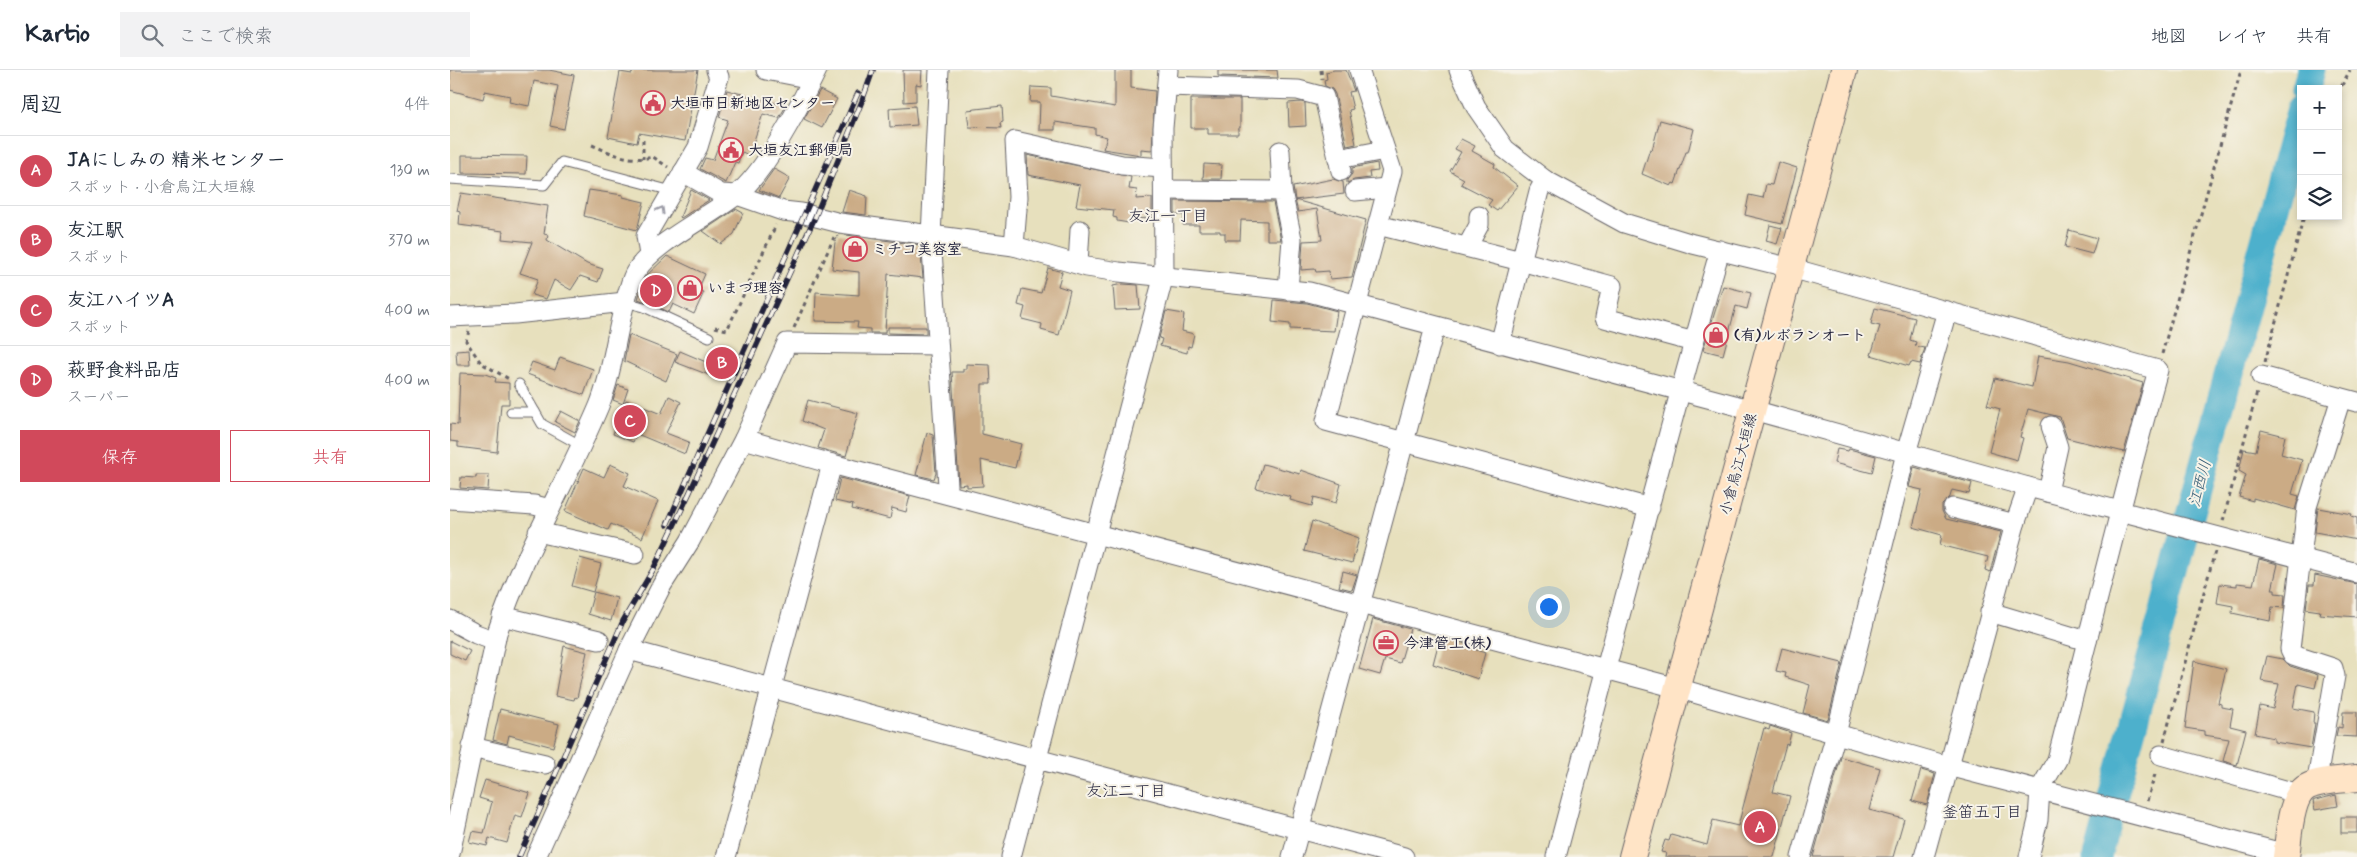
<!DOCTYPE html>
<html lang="ja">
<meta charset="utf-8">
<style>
:root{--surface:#fff;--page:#f2f2f3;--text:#1f2937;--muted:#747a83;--line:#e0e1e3;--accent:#d1495b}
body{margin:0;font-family:Mynerve,"Klee One",sans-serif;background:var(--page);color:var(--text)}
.controls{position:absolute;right:15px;top:15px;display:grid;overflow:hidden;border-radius:0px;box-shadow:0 2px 8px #0003}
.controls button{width:45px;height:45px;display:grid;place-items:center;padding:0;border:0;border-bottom:1px solid var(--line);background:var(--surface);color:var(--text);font:25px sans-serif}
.you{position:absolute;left:1098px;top:536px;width:18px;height:18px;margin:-12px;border:4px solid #fff;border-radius:50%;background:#1a73e8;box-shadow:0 0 0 8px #1a73e833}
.badge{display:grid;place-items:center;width:32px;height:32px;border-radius:50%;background:var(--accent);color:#fff;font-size:16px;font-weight:700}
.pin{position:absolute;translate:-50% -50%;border:2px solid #fff;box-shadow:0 1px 5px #0006}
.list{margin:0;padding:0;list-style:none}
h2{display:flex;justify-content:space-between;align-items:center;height:65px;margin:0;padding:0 20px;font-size:21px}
h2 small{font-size:16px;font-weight:400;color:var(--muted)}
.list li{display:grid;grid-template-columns:32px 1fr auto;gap:15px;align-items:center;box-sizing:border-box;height:70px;padding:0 20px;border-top:1px solid var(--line)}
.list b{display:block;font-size:19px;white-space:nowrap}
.list p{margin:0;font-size:16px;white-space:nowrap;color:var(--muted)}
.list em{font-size:16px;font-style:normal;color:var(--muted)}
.actions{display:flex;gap:10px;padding:15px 20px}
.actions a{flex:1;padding:11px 0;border:1px solid var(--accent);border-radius:0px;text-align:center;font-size:18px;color:var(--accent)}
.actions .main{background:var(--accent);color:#fff}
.icon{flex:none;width:28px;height:28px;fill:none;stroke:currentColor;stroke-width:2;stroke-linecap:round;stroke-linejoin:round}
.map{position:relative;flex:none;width:1907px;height:787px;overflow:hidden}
header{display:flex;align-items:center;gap:30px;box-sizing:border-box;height:70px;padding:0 25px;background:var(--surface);border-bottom:1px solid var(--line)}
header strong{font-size:24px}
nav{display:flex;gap:28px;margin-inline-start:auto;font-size:18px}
.search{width:350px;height:45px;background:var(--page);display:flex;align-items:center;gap:12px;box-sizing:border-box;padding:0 18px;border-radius:0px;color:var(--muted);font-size:19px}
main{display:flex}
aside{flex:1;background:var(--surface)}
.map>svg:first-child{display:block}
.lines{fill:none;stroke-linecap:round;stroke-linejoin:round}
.river{stroke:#4db0cc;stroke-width:29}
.building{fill:#cbab85}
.lane-casing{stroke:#676468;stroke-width:11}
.street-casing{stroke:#676468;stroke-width:21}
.secondary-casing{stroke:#676468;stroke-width:28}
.path{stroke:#676468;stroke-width:3;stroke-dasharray:4 4;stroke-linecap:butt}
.lane{stroke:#fff;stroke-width:9}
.street{stroke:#fff;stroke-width:19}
.secondary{stroke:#ffe4c6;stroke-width:26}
.rail-casing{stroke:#22223b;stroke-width:5.5}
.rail{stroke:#f7f3e8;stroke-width:4;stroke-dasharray:11;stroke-linecap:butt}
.oneway{stroke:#9c9ca7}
.labels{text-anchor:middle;stroke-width:4;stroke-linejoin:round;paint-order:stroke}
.poi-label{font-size:15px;font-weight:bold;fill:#22223b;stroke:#f7f3e8;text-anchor:start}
.street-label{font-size:15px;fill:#22223b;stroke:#f7f3e8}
.neighbourhood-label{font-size:16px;fill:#22223b;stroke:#f7f3e8}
.water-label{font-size:16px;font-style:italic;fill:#335b75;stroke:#f7f3e8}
</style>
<header>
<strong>Kartio</strong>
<div class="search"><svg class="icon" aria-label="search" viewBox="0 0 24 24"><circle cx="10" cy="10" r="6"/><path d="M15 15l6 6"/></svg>ここで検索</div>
<nav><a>地図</a><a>レイヤ</a><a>共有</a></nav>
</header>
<main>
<aside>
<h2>周辺<small>4件</small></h2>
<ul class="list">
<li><span class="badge">A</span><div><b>JAにしみの 精米センター</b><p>スポット · 小倉烏江大垣線</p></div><em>130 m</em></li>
<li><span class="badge">B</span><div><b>友江駅</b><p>スポット</p></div><em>370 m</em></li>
<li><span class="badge">C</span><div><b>友江ハイツA</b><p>スポット</p></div><em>400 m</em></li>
<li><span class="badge">D</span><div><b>萩野食料品店</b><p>スーパー</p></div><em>400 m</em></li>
</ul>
<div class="actions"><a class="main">保存</a><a>共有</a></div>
</aside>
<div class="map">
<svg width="1907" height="787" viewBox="0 0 1907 787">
<rect width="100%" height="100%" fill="#f7f3e8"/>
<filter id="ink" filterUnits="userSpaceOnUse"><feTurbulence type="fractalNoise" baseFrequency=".02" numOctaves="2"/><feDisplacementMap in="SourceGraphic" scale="10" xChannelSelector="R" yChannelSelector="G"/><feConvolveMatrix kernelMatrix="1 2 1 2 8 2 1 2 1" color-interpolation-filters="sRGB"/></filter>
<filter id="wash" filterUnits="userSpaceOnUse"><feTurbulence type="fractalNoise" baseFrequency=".0096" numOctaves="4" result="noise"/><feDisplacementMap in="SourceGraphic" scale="20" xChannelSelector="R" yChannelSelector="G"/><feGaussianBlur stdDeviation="1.12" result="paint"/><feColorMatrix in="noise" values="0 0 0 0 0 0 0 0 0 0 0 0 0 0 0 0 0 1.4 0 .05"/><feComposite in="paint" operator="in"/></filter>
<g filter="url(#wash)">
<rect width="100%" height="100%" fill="#e7e0bd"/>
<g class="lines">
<g class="river">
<polyline points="1856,19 1861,0"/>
<polyline points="1647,787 1851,38"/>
</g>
</g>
<g id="blocks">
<g class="building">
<polygon points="0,0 99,0 124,5 114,59 100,56 108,16 84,11 79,36 59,32 60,26 35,21 33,29 0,20"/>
<polygon points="183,0 248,0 235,71 189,63 187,73 158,67 170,2 182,4"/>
<polygon points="453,0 472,0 471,15 466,14 466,31 454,32"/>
<polygon points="665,0 681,0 681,18 705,21 702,80 691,79 691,85 653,79 657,67 645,64 645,58 605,52 605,60 589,60 590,32 580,32 581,17 601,18 601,26 665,37"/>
<polygon points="768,0 827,0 828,8 768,6"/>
<polygon points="884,0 896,0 904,21 899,22 903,39 899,40 906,74 897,76 885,24 882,19 875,16 874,10 877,9 876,2"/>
<polygon points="277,20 336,36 329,48 313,44 299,85 292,82 288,93 285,92 276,113 250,99 255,88 263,90 278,50 269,47"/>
<polygon points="370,20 387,29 372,58 354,49"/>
<polygon points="741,29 790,29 790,58 788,58 788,64 758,64 758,58 741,58"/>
<polygon points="851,32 855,33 856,56 839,57 838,33"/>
<polygon points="465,36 467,55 440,57 439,38"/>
<polygon points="552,36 553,52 550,53 551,58 519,57 517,40"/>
<polygon points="1210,50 1244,59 1238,82 1236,82 1225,114 1223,113 1221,116 1192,104 1200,79 1202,80"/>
<polygon points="1011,69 1025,76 1022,81 1045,94 1044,97 1068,116 1047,141 1038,135 1042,130 1011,114 1014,109 1000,101 1011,82 1005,79"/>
<polygon points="12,85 77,86 76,104 12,103"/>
<polygon points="577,85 681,107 679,119 687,120 686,129 702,128 702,148 679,149 679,153 667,151 667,148 663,147 664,140 626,136 630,115 578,105"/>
<polygon points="1328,92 1347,98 1332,154 1295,145 1299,125 1313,128 1316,114 1322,115"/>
<polygon points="927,93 928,101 919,102 920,108 904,110 897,113 897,110 902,104 902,98"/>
<polygon points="754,94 772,95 771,109 753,109"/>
<polygon points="324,99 340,108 329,128 309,120"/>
<polygon points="883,109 893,112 894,124 845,130 843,117"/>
<polygon points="139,120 173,125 173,127 194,132 187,160 134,146"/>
<polygon points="241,120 259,130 231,148 230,147"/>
<polygon points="399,120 417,126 416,145 392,142"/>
<polygon points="11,123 98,136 94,164 98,165 97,170 137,194 153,199 148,212 130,206 121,220 104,210 96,229 82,225 88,209 70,203 82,172 52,169 53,161 9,155 10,142 7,141"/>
<polygon points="845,130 916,150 902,207 880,209 879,201 866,202 865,199 851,200 853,171 872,170 867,139 848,142"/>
<polygon points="725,131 823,132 831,170 817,170 817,151 791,150 790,170 775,170 775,163 770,163 770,161 749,161 749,155 733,155 734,145 725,145"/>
<polygon points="286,139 293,143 284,164 271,174 253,161"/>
<polygon points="1320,155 1332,158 1327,174 1316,171"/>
<polygon points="1619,160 1647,168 1642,184 1615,177"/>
<polygon points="389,164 470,175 473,208 438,204 435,263 420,263 420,259 407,258 408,252 365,251 366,222 409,225 409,202 382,199 385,172"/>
<polygon points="217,186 255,204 248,220 254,222 244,244 223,234 219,242 188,229 195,207"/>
<polygon points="598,198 612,202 608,216 620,220 609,265 591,260 592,254 572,249 575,237 568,235 572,219 591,223"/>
<polygon points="673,214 688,215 690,239 665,240 663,216"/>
<polygon points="1273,216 1301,223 1297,239 1286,236 1273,285 1253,280"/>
<polygon points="824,230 857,233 887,241 884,261 840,259 840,254 822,252"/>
<polygon points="1425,238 1465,248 1460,270 1466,272 1465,276 1475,278 1470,294 1461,292 1459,296 1421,285 1430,256 1421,254"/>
<polygon points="716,241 734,244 732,261 744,264 741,277 738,276 737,283 710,276 712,269 709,268"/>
<polygon points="438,257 476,257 476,264 438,263"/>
<polygon points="179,265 227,284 216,311 174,291"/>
<polygon points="19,280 20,295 7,295 6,281"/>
<polygon points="230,281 263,295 259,305 225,292"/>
<polygon points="1588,286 1619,291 1693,313 1674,382 1617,368 1610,347 1578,339 1570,367 1573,368 1567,390 1539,382 1550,339 1537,335 1545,308 1582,317"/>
<polygon points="110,287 143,299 134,325 77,304 82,292 105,300"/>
<polygon points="516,294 540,295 541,314 532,314 532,364 571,374 565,398 531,390 533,416 517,417 517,414 509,415 502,302 513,302 513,299 516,299"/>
<polygon points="10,303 35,304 46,308 45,312 59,313 59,334 51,334 47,382 8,377 8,372 0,371 0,354 8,355"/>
<polygon points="168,315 178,319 173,334 163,330"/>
<polygon points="219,326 231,332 216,363 239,372 235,384 187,364 183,372 163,364 176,330 211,344"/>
<polygon points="358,330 408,343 396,386 368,378 374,360 352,351"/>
<polygon points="111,341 130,351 125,362 105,352"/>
<polygon points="1811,360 1835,366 1831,384 1852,390 1842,424 1849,426 1845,440 1803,428 1803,431 1789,427 1796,405 1789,401 1794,379 1806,381"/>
<polygon points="477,363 483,365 486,403 484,409 466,405"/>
<polygon points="1387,379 1398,381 1399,379 1426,386 1422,403 1384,393"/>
<polygon points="160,394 180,403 174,416 208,431 192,468 161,454 158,460 115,441 134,398 154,407"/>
<polygon points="813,394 850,404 851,400 891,414 886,433 864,427 862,436 840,430 841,427 806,418"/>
<polygon points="1464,397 1522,413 1519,424 1502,420 1500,427 1492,435 1492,441 1496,449 1551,462 1540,502 1535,500 1538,487 1490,475 1492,465 1463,457 1472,420 1459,417"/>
<polygon points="26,405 39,405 38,420 10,418 11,407 26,408"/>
<polygon points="390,408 460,426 456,442 442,438 440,449 402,439 403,435 385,431"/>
<polygon points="1868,438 1902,444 1901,446 1907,448 1907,470 1865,462"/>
<polygon points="862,451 909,468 902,493 854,481"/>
<polygon points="130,488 151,494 143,522 122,516"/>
<polygon points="1809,489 1828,494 1822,520 1825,520 1825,523 1835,524 1834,538 1822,537 1820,551 1782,543 1783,536 1767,533 1770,514 1787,516 1787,513 1803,515"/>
<polygon points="893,501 907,505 902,520 889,517"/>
<polygon points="1865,505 1907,514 1907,547 1869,544 1870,541 1856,539 1859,515 1864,515"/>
<polygon points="144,522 167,528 161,551 138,544"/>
<polygon points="923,549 960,559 950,593 935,589 930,605 909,599"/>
<polygon points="990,567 1016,574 1015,576 1035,583 1028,609 983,594"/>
<polygon points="0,571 20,581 15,591 0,584"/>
<polygon points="114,576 137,582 127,628 125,627 124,630 105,626"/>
<polygon points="1332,578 1392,593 1378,650 1353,643 1360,615 1335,607 1336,603 1326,601"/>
<polygon points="1817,586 1833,589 1840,596 1868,605 1865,618 1848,614 1843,638 1864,642 1863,653 1865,653 1861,678 1824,672 1824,668 1805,664 1810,636 1823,639 1829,614 1811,611"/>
<polygon points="1744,591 1776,599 1768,633 1771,634 1771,637 1783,639 1780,656 1796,660 1787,695 1773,691 1779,669 1754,665 1754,661 1735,658"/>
<polygon points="50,639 109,654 103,677 59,665 57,674 43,670"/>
<polygon points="1893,642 1907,642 1907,667 1886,666 1888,657 1892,658"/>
<polygon points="1320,656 1341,663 1338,675 1336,674 1323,722 1340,726 1324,787 1215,787 1216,783 1211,782 1215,770 1219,771 1221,765 1257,775 1263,750 1288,756 1314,658 1319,660"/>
<polygon points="1391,687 1430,698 1419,740 1454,749 1443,787 1363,787"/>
<polygon points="1471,700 1485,704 1477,735 1462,731"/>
<polygon points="35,710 80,723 72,747 65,745 57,773 39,768 37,776 19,772 22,761 34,763 42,732 29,728"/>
<polygon points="1886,725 1888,736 1865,740 1863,731 1865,730"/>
<rect x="1891" y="747" width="16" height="16"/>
</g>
</g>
</g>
<g filter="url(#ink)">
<use href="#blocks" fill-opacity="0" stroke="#676468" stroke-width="1"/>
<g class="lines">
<defs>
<g id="lane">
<polyline points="0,109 94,115 112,92 222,121"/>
<polyline points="175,232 194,237 259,267"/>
<polyline points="69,314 92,354 130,375"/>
<polyline points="61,342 85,342"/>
</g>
<g id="street">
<polyline points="316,0 362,9"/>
<polyline points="489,0 481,166 498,415 497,424"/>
<polyline points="909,0 942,101 876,351 1200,438"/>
<path d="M 1009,0 L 1026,37 L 1055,79 L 1095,110 L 1174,153 L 1243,174 L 1341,198 L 1708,300 C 1672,429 1640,560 1607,690 L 1590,719 L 1588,750 L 1579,787"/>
<polyline points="717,16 848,20 874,27 891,101"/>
<polyline points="830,81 832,121"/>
<polyline points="888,89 935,80"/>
<polyline points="233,102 271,124 287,125 333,141 351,143 390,153 564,176 637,197 669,202 859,222 1303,340 1578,417 1907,503"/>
<polyline points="714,120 832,121 842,169 838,220"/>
<polyline points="905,121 937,118"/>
<polyline points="928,155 1071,191 1162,216 1155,248 1244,272"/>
<polyline points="564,176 568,127 565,71 672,95 713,98"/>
<polyline points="1017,177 1029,155 1029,146"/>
<polyline points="199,185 196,166 248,77 269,7 266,0"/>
<polyline points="628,194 630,160"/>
<polyline points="0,247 65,244 175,232"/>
<polyline points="1050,274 1089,121 1095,110"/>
<polyline points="1811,306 1907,332"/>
<polyline points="382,394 294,369 337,273 488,275"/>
<polyline points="1598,422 1608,377 1601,356"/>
<polyline points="0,429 84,435 100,439"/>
<polyline points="1503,438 1565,454 1578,417"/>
<polyline points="88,462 185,484"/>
<polyline points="1540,542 1637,571"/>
<polyline points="52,546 149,570"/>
<polyline points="0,550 26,564 45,571"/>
<polyline points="179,580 954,787"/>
<polyline points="22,677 95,694"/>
<polyline points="1711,685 1849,724"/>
<polyline points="1866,715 1885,606 1883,598 1843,585 1840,579 1857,437 1891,328"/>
<path d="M 0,784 L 47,563 C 73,483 117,412 149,336 C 164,299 166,259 178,222 C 180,215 182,207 186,201 C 205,172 257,148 285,126 C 315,103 350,35 367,0"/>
<polyline points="86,787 181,576 212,515 240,471 294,369"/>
<polyline points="276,787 382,394 1227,618 1498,696 1836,784"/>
<polyline points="561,787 714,205 713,58 718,0"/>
<polyline points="842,787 985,257"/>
<path d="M 1106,787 C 1160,585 1212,381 1270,180"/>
<polyline points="1351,787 1386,664 1456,383 1497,241"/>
<polyline points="1474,787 1565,454"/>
</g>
<g id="secondary">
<polyline points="1182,787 1394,0"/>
<path d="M 1836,787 C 1839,769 1839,727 1857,717 C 1870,710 1892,710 1907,708"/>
</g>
</defs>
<use href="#lane" class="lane-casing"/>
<use href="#street" class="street-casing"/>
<use href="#secondary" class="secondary-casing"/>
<g class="path">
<polyline points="871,0 872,9"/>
<polyline points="1888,23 1900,0"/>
<polyline points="193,70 193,89"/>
<path d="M 142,75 C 163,84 179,92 203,87 L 218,97"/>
<polyline points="265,257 277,260 326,155"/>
<polyline points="344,258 384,167"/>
<polyline points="19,261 16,271 31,293 59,309"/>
<polyline points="1712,284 1791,0"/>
<polyline points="1815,292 1854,146"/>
<polyline points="1773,451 1807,322"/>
<polyline points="1714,671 1765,481"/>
<polyline points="1697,731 1706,701"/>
</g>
<use href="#lane" class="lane"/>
<use href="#street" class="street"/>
<use href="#secondary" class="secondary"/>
<defs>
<g id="rail">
<polyline points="217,455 408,23"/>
<polyline points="69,787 173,551 204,498 239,424 365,147 412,31 423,0"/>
</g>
</defs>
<use href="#rail" class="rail-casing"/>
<use href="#rail" class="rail"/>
</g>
<defs><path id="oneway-chevron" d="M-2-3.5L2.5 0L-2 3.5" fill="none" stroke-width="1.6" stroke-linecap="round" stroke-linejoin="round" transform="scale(1.25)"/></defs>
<use class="oneway" href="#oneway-chevron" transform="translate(211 140) rotate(-60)"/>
</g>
<defs>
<symbol id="civic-ring" viewBox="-11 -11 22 22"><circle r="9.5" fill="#f7f3e8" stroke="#d1495b" stroke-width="1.5"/><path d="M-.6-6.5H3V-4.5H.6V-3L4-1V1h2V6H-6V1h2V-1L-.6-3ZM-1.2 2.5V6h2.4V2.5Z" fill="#d1495b"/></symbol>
<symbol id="shop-ring" viewBox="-11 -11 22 22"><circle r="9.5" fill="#f7f3e8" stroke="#d1495b" stroke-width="1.5"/><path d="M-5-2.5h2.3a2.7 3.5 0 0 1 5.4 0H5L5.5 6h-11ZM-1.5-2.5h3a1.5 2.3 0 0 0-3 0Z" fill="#d1495b"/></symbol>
<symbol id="office-ring" viewBox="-11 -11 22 22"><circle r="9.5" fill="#f7f3e8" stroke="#d1495b" stroke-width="1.5"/><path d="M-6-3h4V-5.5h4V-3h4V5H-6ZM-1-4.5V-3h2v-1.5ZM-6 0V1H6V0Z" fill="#d1495b"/></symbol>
</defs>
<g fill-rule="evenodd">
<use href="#civic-ring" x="189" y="19" width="28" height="28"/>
<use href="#civic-ring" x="267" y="66" width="28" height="28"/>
<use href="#shop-ring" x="391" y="165" width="28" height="28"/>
<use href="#shop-ring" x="226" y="204" width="28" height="28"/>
<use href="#shop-ring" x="1252" y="251" width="28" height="28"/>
<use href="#office-ring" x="922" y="559" width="28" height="28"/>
</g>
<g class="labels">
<g class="poi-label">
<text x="220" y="38">大垣市日新地区センター</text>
<text x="298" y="85">大垣友江郵便局</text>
<text x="422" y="184">ミチコ美容室</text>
<text x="258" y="223">いまづ理容</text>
<text x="1284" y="270">(有)ルボランオート</text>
<text x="954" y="578">今津管工(株)</text>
</g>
<g class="street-label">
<text transform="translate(1288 394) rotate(-75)" y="5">小倉烏江大垣線</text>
</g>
<g class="neighbourhood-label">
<text x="718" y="151">友江一丁目</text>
<text x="676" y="726">友江二丁目</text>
<text x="1532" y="747">釜笛五丁目</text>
</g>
<g class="water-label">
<text transform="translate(1749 413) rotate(-75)" y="6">江西川</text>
</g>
</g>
</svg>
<div class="controls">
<button>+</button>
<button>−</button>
<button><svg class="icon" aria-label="layers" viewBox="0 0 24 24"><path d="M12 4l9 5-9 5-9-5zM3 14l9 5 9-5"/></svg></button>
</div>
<div class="you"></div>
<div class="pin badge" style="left:1310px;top:757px">A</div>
<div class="pin badge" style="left:272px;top:293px">B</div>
<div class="pin badge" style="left:180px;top:351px">C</div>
<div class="pin badge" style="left:206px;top:221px">D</div>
</div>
</main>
